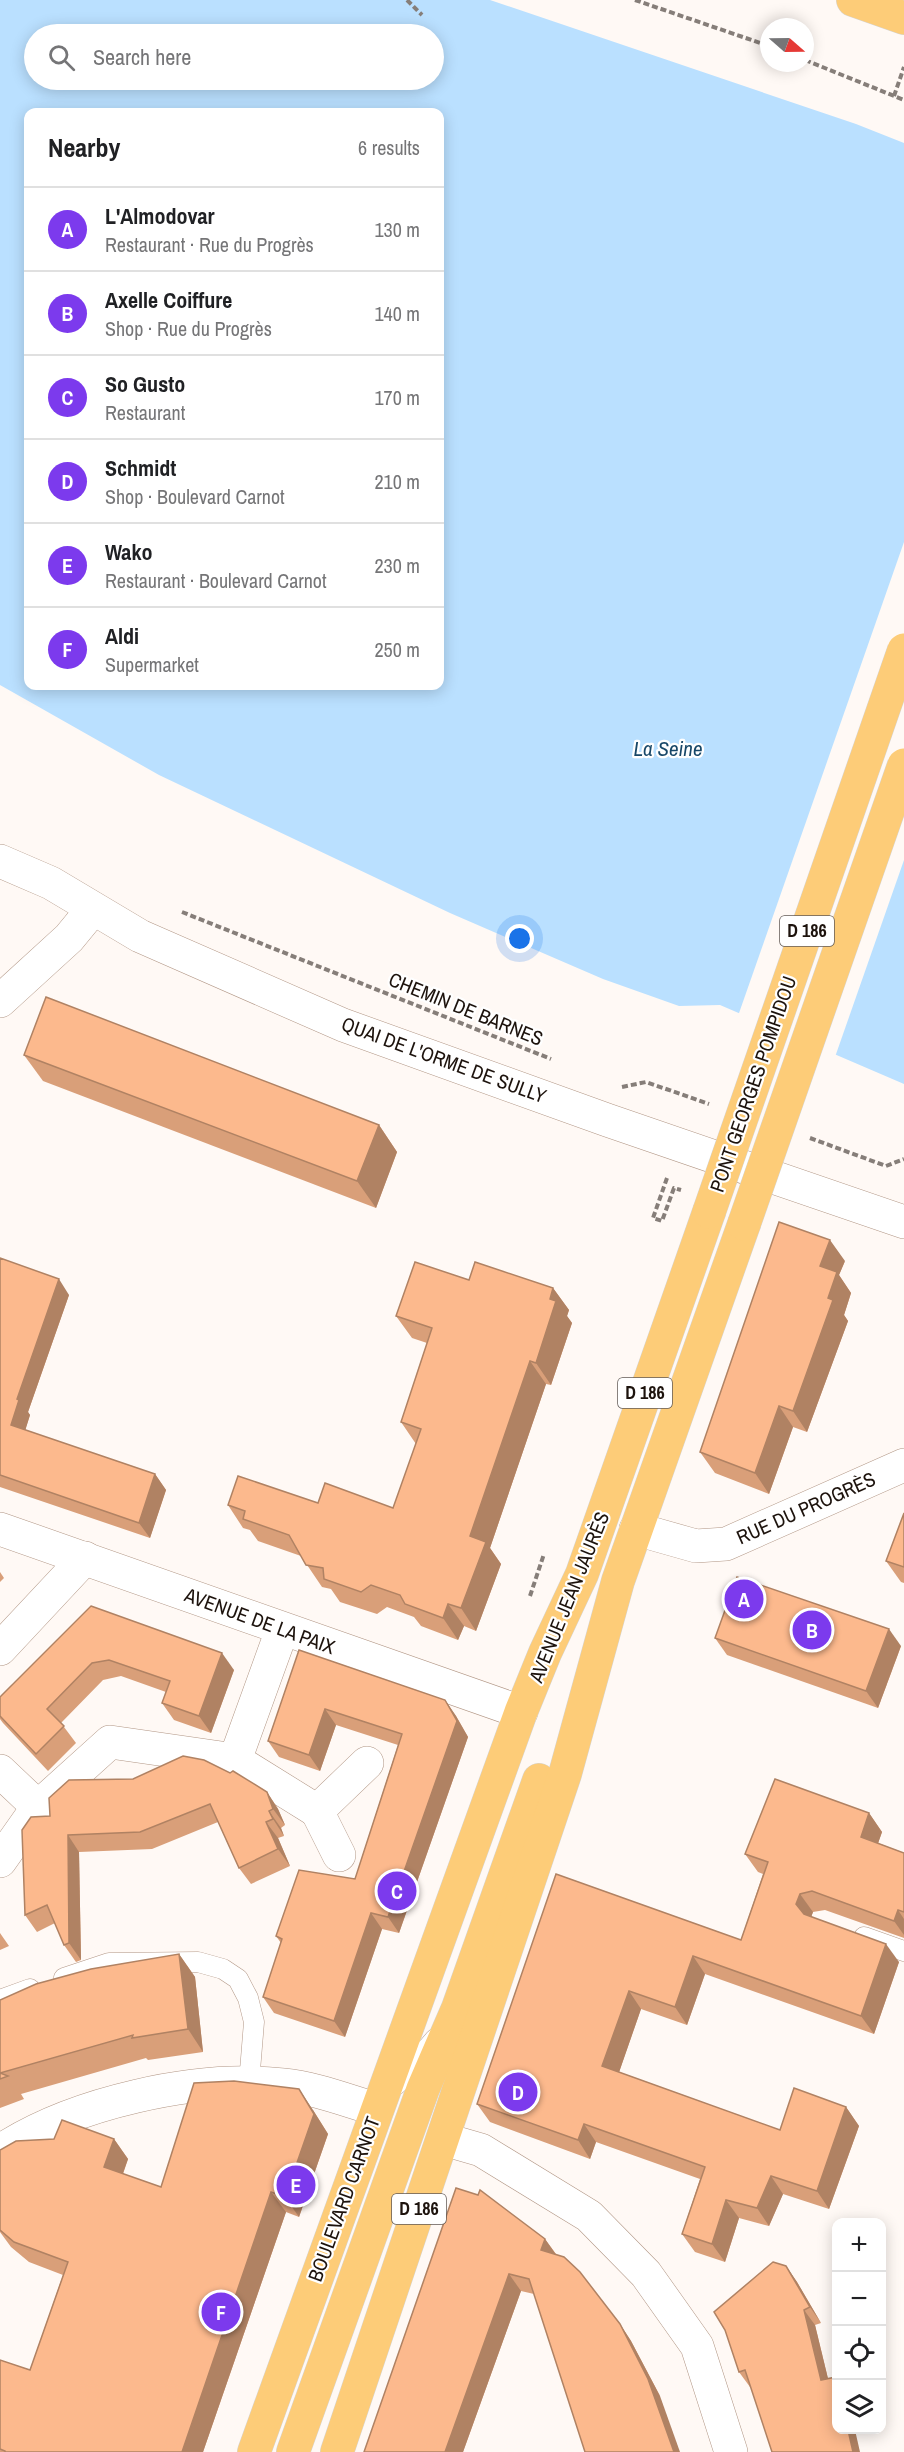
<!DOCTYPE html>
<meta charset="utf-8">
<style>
:root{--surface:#fff;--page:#f2f2f2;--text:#202124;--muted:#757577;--line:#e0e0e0;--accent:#7c3aed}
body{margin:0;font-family:"Archivo Narrow",sans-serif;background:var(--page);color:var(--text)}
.controls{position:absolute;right:18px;bottom:18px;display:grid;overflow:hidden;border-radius:12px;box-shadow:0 3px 15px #0003}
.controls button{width:54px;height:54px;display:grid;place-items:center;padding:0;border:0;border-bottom:2px solid var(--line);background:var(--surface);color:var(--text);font:30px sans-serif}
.compass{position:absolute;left:760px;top:18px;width:54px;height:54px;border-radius:50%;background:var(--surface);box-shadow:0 3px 15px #0003;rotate:110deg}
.you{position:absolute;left:520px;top:939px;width:21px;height:21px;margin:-15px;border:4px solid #fff;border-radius:50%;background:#1a73e8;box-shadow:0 0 0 9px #1a73e833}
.badge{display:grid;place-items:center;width:39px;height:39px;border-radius:50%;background:var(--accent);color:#fff;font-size:20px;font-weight:700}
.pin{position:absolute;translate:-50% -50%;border:3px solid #fff;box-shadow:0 2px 6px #0006}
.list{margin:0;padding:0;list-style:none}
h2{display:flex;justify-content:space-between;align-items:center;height:78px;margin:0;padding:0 24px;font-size:26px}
h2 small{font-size:20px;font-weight:400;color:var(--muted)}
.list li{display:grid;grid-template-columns:39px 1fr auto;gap:18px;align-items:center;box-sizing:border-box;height:84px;padding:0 24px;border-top:2px solid var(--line)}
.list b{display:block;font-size:22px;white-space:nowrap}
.list p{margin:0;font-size:20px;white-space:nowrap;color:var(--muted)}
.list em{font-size:20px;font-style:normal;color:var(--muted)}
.icon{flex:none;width:33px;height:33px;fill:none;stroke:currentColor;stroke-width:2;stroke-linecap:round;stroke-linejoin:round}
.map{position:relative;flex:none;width:904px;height:2452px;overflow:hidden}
.search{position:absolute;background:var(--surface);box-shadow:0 3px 15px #0003;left:24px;top:24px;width:420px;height:66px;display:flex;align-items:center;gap:15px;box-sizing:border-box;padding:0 21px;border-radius:33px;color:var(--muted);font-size:22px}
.panel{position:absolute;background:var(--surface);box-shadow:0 3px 15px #0003;left:24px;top:108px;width:420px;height:582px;border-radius:12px}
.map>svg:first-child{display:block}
.water{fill:#bae0ff;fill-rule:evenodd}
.pier{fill:#fff9f5}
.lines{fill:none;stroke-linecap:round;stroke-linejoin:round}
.service-casing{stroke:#b29786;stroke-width:21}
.minor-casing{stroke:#b29786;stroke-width:34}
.primary-casing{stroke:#d6d5d3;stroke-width:34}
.path{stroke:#867e79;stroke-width:4;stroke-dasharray:6 3;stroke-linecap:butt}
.service{stroke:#fff;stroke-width:20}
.minor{stroke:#fff;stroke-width:33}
.primary{stroke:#fdcc78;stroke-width:33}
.primary-bridge-casing{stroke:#d6d5d3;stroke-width:34;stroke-linecap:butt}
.primary-bridge{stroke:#fdcc78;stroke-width:33}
.wall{fill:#d99f79}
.shaded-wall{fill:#b08263}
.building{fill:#fcb98d;stroke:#b08263;stroke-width:1.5}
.labels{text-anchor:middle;stroke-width:4.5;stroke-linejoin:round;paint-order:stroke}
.shield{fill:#fff;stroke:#615a56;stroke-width:1.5}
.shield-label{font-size:18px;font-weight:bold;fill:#1d130d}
.street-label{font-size:20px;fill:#1d130d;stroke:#fff}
.water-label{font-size:21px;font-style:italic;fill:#174768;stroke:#fff}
</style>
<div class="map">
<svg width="904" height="2452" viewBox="0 0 904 2452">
<rect width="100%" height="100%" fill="#fff9f5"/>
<path class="water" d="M 0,0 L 490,0 L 856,124 L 904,143 L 904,1084 L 720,1005 L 679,1006 L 603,979 L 450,913 L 159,775 L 0,685 ZM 34,34 L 434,34 L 434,80 L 34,80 ZM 28,112 L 440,112 L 440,686 L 28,686 Z"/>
<polygon class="pier" points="904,542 904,860 835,1057 738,1016"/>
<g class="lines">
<defs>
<g id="service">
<polyline points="864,1937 904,1951"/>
<polyline points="64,1978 109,1963 198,1962 223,1969 238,1979 248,1998 254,2022 249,2083"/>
<polyline points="0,2000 30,1989"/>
<polyline points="396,2085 435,2039"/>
</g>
<g id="minor">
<polyline points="0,861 51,883 140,936 343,1025 607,1120 904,1222"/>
<polyline points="0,1001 69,938 92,910"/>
<polyline points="0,1529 521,1712"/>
<polyline points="636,1529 696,1546 726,1544 904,1465"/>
<polyline points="0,1649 85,1558"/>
<polyline points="235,1760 317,1811 367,1763"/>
<polyline points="0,1771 38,1807 110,1742 235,1760 282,1630"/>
<polyline points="317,1811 339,1855"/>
<polyline points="0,1861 38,1807"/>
<polyline points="443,2139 481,2150 589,2216 646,2274 697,2346 731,2452"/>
<path d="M 0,2151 C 73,2103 196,2075 283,2085 C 315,2088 345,2100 376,2109"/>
</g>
<g id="primary">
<polyline points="853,0 904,18"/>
<polyline points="254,2452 521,1712 545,1653 582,1574 709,1212"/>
<polyline points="293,2452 423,2089 458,2008 539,1780"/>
<polyline points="337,2452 565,1774 618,1581 744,1224"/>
</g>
</defs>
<use href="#service" class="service-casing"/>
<use href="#minor" class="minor-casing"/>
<use href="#primary" class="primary-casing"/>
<g class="path">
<polyline points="407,0 422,15"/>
<polyline points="635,0 769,46"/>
<polyline points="805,60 904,100"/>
<polyline points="894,96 904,67"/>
<polyline points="182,912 551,1059"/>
<polyline points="622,1087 646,1082 709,1104"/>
<polyline points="810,1138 886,1166 904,1159"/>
<polyline points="667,1178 653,1218 662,1221 674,1188 681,1190"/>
<polyline points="530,1596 544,1554"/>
</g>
<use href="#service" class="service"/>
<use href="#minor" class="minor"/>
<use href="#primary" class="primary"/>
<defs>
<g id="primary-bridge">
<polyline points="709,1212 904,650"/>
<polyline points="744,1224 904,765"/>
</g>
</defs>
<use href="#primary-bridge" class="primary-bridge-casing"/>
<use href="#primary-bridge" class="primary-bridge"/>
</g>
<g class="wall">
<polygon points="24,1055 379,1125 397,1152 376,1208 43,1081"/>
<polygon points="0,1258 69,1295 28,1412 30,1415 25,1430 155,1474 166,1490 150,1538 0,1487"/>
<polygon points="845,1261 839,1275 851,1293 844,1315 848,1321 807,1432 793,1427 769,1494 715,1473 700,1452"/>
<polygon points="469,1280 553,1288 569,1310 567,1316 572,1323 551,1385 546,1384 490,1548 501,1564 476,1631 464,1626 458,1640 421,1626 414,1617 387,1607 377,1614 340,1602 331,1589 322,1587 301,1556 258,1541 250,1530 243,1528 228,1505 318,1503 393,1508 416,1444 401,1422 427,1343 412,1338 396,1316"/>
<polygon points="904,1513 904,1583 901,1582 886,1561"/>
<polygon points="0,1572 4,1578 0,1582"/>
<polygon points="91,1606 234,1670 211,1733 174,1720 162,1703 166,1692 121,1676 103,1680 61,1723 76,1743 48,1771 3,1723 0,1719 0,1697"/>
<polygon points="715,1638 901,1646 878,1708 727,1655"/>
<polygon points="299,1650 445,1700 456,1716 468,1737 399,1933 382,1929 345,2037 274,2013 263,1997 281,1943 276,1936 355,1879 398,1745 336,1725 320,1771 279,1757 268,1741"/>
<polygon points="267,1792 278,1809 285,1825 281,1828 284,1836 278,1838 290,1866 251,1884 239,1868 218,1822 152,1849 79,1852 81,1960 76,1962 64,1945 55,1923 37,1932 25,1915 50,1816"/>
<polygon points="869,1813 882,1832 878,1843 904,1853 904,1938 825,1910 813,1912 811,1917 899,1962 874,2034 705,1974 687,2025 641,2009 619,2072 780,2130 846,2107 859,2126 829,2209 783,2194 769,2226 739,2218 725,2262 695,2252 682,2234 700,2179 596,2142 590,2159 490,2122 477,2104 556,1874 741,1940 763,1874 758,1872 745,1854"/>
<polygon points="0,1933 9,1946 0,1950"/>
<polygon points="179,1954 195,1977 203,2052 148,2060 146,2058 21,2094 24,2099 0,2108 0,2000"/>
<polygon points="313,2110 328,2134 299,2217 286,2212 203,2452 0,2452 0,2360 30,2370 63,2275 29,2262 11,2247 0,2232 0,2150 114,2139 128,2159 123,2174 161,2187"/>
<polygon points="456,2188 545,2239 556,2254 620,2324 631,2341 660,2396 534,2294 521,2291 463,2452 364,2452"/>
<polygon points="786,2266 797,2282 821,2323 815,2325 828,2379 836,2377 837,2378 837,2430 750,2387 739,2372 725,2330"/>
</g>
<g class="shaded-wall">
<polygon points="379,1125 397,1152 376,1208 357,1181"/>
<polygon points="830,1240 845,1261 839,1275 851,1293 844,1315 848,1321 807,1432 793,1411 828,1298 820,1266"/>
<polygon points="59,1279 69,1295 28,1412 30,1415 22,1441 11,1425 17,1399"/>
<polygon points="553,1288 569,1310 567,1316 572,1323 551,1385 536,1363"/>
<polygon points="530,1361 546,1384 490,1548 501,1564 476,1631 461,1608 470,1536"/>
<polygon points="779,1406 793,1427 769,1494 755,1473"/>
<polygon points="155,1474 166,1490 150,1538 139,1523"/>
<polygon points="448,1604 464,1626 458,1640 443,1618"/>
<polygon points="889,1629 901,1646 878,1708 866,1691"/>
<polygon points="222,1653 234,1670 211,1733 199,1716"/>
<polygon points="445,1700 456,1716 468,1737 399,1933 388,1917"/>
<polygon points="325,1709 336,1725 320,1771 309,1755"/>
<polygon points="267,1792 278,1809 285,1825 273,1809"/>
<polygon points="269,1811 281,1828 284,1836 273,1819"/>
<polygon points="869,1813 882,1832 874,1855 861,1837"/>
<polygon points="266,1822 278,1838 290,1866 278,1849"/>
<polygon points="68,1835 79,1852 81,1960 69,1943"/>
<polygon points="800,1894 813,1912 809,1923 796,1904"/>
<polygon points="898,1910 904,1919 904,1935 894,1921"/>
<polygon points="371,1913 382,1929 345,2037 334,2021"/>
<polygon points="886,1944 899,1962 874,2034 861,2016"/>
<polygon points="179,1954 195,1977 203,2052 188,2029"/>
<polygon points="693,1956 705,1974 687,2025 675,2007"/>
<polygon points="629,1991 641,2009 615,2084 602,2066"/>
<polygon points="299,2089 313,2110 328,2134 299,2217 285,2197"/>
<polygon points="846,2107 859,2126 829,2209 817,2191"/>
<polygon points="584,2124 596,2142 590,2159 578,2140"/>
<polygon points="114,2139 128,2159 118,2187 104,2167"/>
<polygon points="771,2176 783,2194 769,2226 757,2208"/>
<polygon points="271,2192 286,2212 203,2452 182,2452"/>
<polygon points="726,2200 739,2218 725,2262 712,2244"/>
<polygon points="545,2239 557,2256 541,2250"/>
<polygon points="786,2266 797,2282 821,2323 810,2307"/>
<polygon points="509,2274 521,2291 463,2452 445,2452"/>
<polygon points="804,2310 815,2325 832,2395 821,2380"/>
<polygon points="620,2324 631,2341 660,2396 680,2452 674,2452"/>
<polygon points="848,2430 855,2430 860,2452 853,2452"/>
</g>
<g class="building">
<polygon points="46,997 379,1125 357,1181 24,1055"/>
<polygon points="779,1222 830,1240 820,1266 837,1272 828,1298 833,1300 793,1411 779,1406 755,1473 700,1452"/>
<polygon points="0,1258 59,1279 17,1399 19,1400 11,1425 155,1474 139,1523 0,1475"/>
<polygon points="415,1262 469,1280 475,1262 553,1288 550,1299 556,1301 536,1363 530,1361 470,1536 486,1542 461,1608 448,1604 443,1618 405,1604 400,1595 371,1585 361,1592 324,1579 323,1568 306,1565 289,1535 243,1519 245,1511 228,1505 238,1476 318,1503 325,1483 393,1508 421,1429 401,1422 432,1328 396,1316"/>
<polygon points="904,1513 904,1567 886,1561"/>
<polygon points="737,1577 889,1629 866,1691 715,1638"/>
<polygon points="91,1606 222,1653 199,1716 162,1703 170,1681 109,1660 92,1663 47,1709 64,1726 36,1754 0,1716 0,1697"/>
<polygon points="299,1650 445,1700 457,1721 388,1917 371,1913 334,2021 263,1997 282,1939 276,1936 299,1870 355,1879 402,1734 325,1709 309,1755 268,1741"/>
<polygon points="183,1756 204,1760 230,1773 233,1771 267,1792 273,1809 269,1811 273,1819 266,1822 278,1849 239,1868 210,1804 140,1832 68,1835 69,1943 64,1945 47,1905 25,1915 22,1830 31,1817 50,1816 49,1798 69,1780 133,1779"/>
<polygon points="775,1779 869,1813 861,1837 904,1853 904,1912 898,1910 894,1921 812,1891 800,1894 796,1904 804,1914 886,1944 861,2016 693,1956 675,2007 629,1991 602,2066 780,2130 794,2088 846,2107 817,2191 771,2176 757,2208 726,2200 712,2244 682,2234 705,2167 584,2124 578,2140 477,2104 556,1874 741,1940 768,1862 745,1854"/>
<polygon points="179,1954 188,2029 132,2038 133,2035 0,2073 0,2000 36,1984 91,1969"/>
<polygon points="0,2073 8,2076 0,2079"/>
<polygon points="234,2081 299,2089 314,2114 285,2197 271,2192 182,2452 5,2452 5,2451 0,2449 0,2360 30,2370 68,2262 14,2242 0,2230 0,2150 16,2141 54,2139 62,2120 114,2139 104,2167 161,2187 194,2083"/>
<polygon points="456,2188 478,2195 480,2190 545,2239 541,2250 564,2257 580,2272 620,2324 648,2379 674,2452 585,2452 529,2279 509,2274 445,2452 364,2452"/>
<polygon points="773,2262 786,2266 810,2307 804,2310 821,2380 836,2377 837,2430 848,2430 853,2452 772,2452 745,2370 739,2372 725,2330 714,2312"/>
</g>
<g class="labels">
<g class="shield">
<rect x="780" y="916" width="54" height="30" rx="4.5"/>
<rect x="618" y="1378" width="54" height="30" rx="4.5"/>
<rect x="392" y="2194" width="54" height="30" rx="4.5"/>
</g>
<g class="shield-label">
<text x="807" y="937">D 186</text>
<text x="645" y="1399">D 186</text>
<text x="419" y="2215">D 186</text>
</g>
<g class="street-label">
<text transform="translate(466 1009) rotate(22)" y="7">CHEMIN DE BARNES</text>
<text transform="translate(444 1060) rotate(20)" y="7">QUAI DE L'ORME DE SULLY</text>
<text transform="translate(753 1084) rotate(-71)" y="7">PONT GEORGES POMPIDOU</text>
<text transform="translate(806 1508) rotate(-24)" y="7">RUE DU PROGRÈS</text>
<text transform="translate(569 1597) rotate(-68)" y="7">AVENUE JEAN JAURÈS</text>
<text transform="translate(260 1621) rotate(20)" y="7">AVENUE DE LA PAIX</text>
<text transform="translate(344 2199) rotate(-70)" y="7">BOULEVARD CARNOT</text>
</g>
<g class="water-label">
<text x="668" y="756">La Seine</text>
</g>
</g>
</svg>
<div class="controls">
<button>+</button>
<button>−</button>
<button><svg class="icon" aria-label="locate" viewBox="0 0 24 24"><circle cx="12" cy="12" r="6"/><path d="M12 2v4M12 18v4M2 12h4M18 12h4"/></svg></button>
<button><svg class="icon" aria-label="layers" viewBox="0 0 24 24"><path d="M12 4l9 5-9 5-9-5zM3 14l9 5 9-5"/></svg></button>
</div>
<svg class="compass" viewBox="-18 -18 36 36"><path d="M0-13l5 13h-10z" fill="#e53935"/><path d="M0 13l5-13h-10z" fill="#757577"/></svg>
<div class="you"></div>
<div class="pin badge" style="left:744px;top:1599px">A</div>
<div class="pin badge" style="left:812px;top:1630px">B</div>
<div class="pin badge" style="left:397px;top:1891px">C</div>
<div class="pin badge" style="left:518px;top:2092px">D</div>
<div class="pin badge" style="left:296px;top:2185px">E</div>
<div class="pin badge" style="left:221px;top:2312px">F</div>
<div class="search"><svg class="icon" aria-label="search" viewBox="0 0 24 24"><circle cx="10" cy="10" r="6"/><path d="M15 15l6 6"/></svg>Search here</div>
<section class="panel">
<h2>Nearby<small>6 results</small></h2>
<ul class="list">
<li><span class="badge">A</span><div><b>L'Almodovar</b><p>Restaurant · Rue du Progrès</p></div><em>130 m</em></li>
<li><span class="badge">B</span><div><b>Axelle Coiffure</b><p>Shop · Rue du Progrès</p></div><em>140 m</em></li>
<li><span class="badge">C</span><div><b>So Gusto</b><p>Restaurant</p></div><em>170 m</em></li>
<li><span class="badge">D</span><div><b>Schmidt</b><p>Shop · Boulevard Carnot</p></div><em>210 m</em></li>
<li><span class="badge">E</span><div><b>Wako</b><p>Restaurant · Boulevard Carnot</p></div><em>230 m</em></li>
<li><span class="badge">F</span><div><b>Aldi</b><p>Supermarket</p></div><em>250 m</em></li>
</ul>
</section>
</div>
